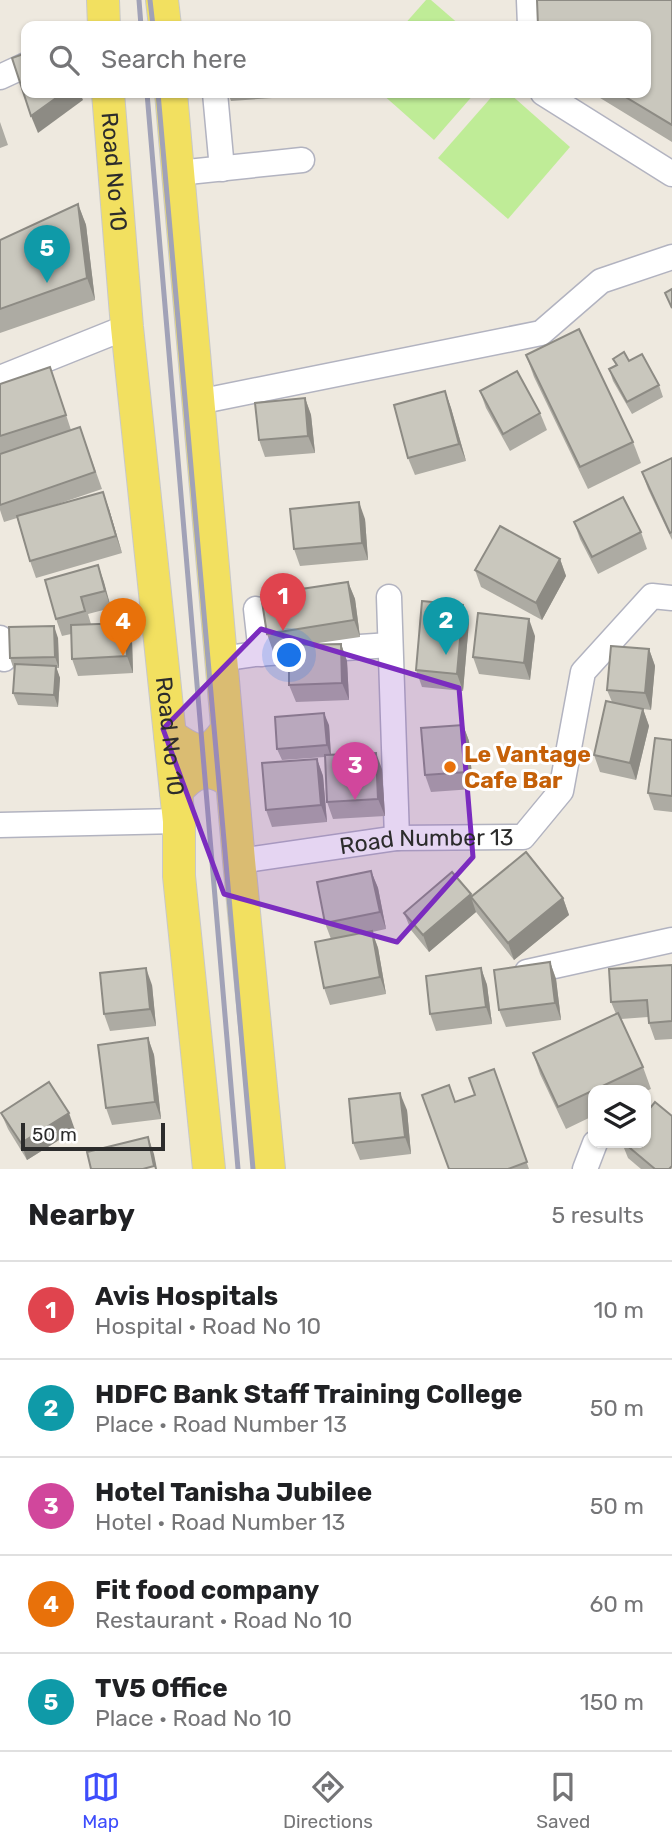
<!DOCTYPE html>
<meta charset="utf-8">
<style>
:root{--surface:#fff;--page:#f2f2f2;--text:#202124;--muted:#757577;--line:#e0e0e0;--accent:#3e4dfc}
body{margin:0;font-family:Rubik,sans-serif;background:var(--page);color:var(--text)}
.controls{position:absolute;right:21px;bottom:21px;display:grid;overflow:hidden;border-radius:14px;box-shadow:0 2px 5px #0004}
.controls button{width:63px;height:63px;display:grid;place-items:center;padding:0;border:0;border-bottom:2px solid var(--line);background:var(--surface);color:var(--text);font:35px sans-serif}
.scale{position:absolute;left:21px;bottom:18px;width:144px;box-sizing:border-box;padding-left:7px;border:4px solid #2c2c2c;border-top:0;font-size:19px;line-height:24px;white-space:nowrap;color:#2c2c2c;-webkit-text-stroke:5px #fff;paint-order:stroke}
.you{position:absolute;left:290px;top:656px;width:24px;height:24px;margin:-18px;border:5px solid #fff;border-radius:50%;background:#1a73e8;box-shadow:0 0 0 10px #1a73e833}
.badge{display:grid;place-items:center;width:46px;height:46px;border-radius:50%;background:var(--accent);color:#fff;font-size:23px;font-weight:700}
.pin{position:absolute;translate:-50% -58px;filter:drop-shadow(0 2px 4px #0008)}
.pin::after{content:'';position:absolute;top:37px;width:24px;height:21px;background:inherit;clip-path:polygon(0 0,100% 0,50% 100%)}
.list{margin:0;padding:0;list-style:none}
h2{display:flex;justify-content:space-between;align-items:center;height:91px;margin:0;padding:0 28px;font-size:30px}
h2 small{font-size:23px;font-weight:400;color:var(--muted)}
.list li{display:grid;grid-template-columns:46px 1fr auto;gap:21px;align-items:center;box-sizing:border-box;height:98px;padding:0 28px;border-top:2px solid var(--line)}
.list b{display:block;font-size:26px;white-space:nowrap}
.list p{margin:0;font-size:23px;white-space:nowrap;color:var(--muted)}
.list em{font-size:23px;font-style:normal;color:var(--muted)}
.icon{flex:none;width:38px;height:38px;fill:none;stroke:currentColor;stroke-width:2;stroke-linecap:round;stroke-linejoin:round}
.map{position:relative;flex:none;width:672px;height:1169px;overflow:hidden}
.search{position:absolute;background:var(--surface);box-shadow:0 2px 5px #0004;left:21px;right:21px;top:21px;height:77px;display:flex;align-items:center;gap:18px;box-sizing:border-box;padding:0 24px;border-radius:14px;color:var(--muted);font-size:26px}
.sheet{height:581px;background:var(--surface)}
nav{display:flex;justify-content:space-around;align-items:center;box-sizing:border-box;height:98px;border-top:2px solid var(--line);background:var(--surface);font-size:19px;color:var(--muted)}
nav a{display:grid;justify-items:center;gap:4px}
nav .on{color:var(--accent)}
.map>svg:first-child{display:block}
.pitch{fill:#bfec97}
.lines{fill:none;stroke-linecap:round;stroke-linejoin:round}
.minor-casing{stroke:#b2b3c0;stroke-width:27}
.major-casing{stroke:#c8c8c8;stroke-width:34}
.minor{stroke:#fff;stroke-width:24}
.major{stroke:#f2e060;stroke-width:32}
.rail{stroke:#a1a2b7;stroke-width:5}
.wall{fill:#adaba3}
.shaded-wall{fill:#8d8b84}
.building{fill:#c9c7bd;stroke:#8d8b84;stroke-width:2}
.marked{fill:#7b2cbf;fill-opacity:0.2;stroke:#7b2cbf;stroke-width:5;stroke-linejoin:round}
.food-dot{fill:#e8710a;stroke:#fff;stroke-width:2.5}
.labels{text-anchor:middle;stroke-width:6;stroke-linejoin:round;paint-order:stroke}
.street-label{font-size:23px;fill:#2c2c2c;stroke:#fff}
.food-label{font-size:23px;font-weight:bold;fill:#c56008;stroke:#fff;text-anchor:start}
</style>
<div class="map">
<svg width="672" height="1169" viewBox="0 0 672 1169">
<rect width="100%" height="100%" fill="#eee9df"/>
<g class="pitch">
<polygon points="426,0 431,0 461,26 403,26"/>
<polygon points="381,93 475,93 434,140"/>
<polygon points="495,93 509,93 570,147 508,219 438,158"/>
</g>
<g class="lines">
<defs>
<g id="minor">
<polyline points="529,0 530,26"/>
<polyline points="0,77 26,65"/>
<polyline points="215,93 222,169"/>
<polyline points="543,93 672,174"/>
<polyline points="178,173 302,160"/>
<polyline points="0,378 127,327"/>
<polyline points="198,402 541,333 601,281 672,257"/>
<polyline points="389,597 397,838"/>
<polyline points="256,609 261,654"/>
<polyline points="0,638 4,659"/>
<polyline points="221,659 255,654 390,645"/>
<polyline points="0,825 179,821"/>
<path id="s1" d="M 239,861 L 397,838 L 523,837 L 561,791 L 583,672 L 652,596 L 672,598"/>
<polyline points="527,972 672,940"/>
<polyline points="585,1169 595,1143"/>
</g>
<g id="major">
<polyline points="103,0 104,26"/>
<polyline points="162,0 165,26"/>
<path id="s2" d="M 108,93 L 127,327 L 179,821 L 179,876 L 209,1169"/>
<polyline points="171,93 239,861 269,1169"/>
<path d="M 170,735 C 196,754 208,758 227,729"/>
<path d="M 176,792 C 193,771 209,765 232,783"/>
</g>
</defs>
<use href="#minor" class="minor-casing"/>
<use href="#major" class="major-casing"/>
<use href="#minor" class="minor"/>
<use href="#major" class="major"/>
<g class="rail">
<polyline points="139,0 141,26"/>
<polyline points="150,0 153,26"/>
<polyline points="147,93 238,1169"/>
<polyline points="158,93 253,1169"/>
</g>
</g>
<g class="wall">
<polygon points="672,0 672,142 592,93 646,93"/>
<polygon points="228,93 330,93 330,94 231,101"/>
<polygon points="0,122 8,145 0,148"/>
<polygon points="78,204 86,225 95,300 0,333 0,240"/>
<polygon points="526,355 633,442 641,463 588,489 534,377"/>
<polygon points="613,359 629,361 659,385 663,397 632,414 613,381 609,369 616,366"/>
<polygon points="0,384 56,384 71,430 80,427 102,489 40,510 109,509 122,553 36,578 30,561 17,518 4,522 0,510"/>
<polygon points="445,391 451,408 466,461 415,475 408,458"/>
<polygon points="480,391 540,413 547,430 510,451 486,408"/>
<polygon points="305,398 311,415 315,453 265,457 259,440"/>
<polygon points="672,458 672,540 648,489 642,472"/>
<polygon points="365,519 368,560 300,566 294,549"/>
<polygon points="574,522 641,532 647,549 598,574 580,539"/>
<polygon points="560,559 566,576 542,620 481,587 475,570"/>
<polygon points="98,565 111,608 88,614 91,624 126,623 132,640 133,673 78,676 72,659 71,634 62,636 56,619"/>
<polygon points="348,582 355,599 360,637 312,644 341,644 347,661 349,700 296,702 289,685 289,648 273,651 267,634"/>
<polygon points="463,605 469,622 463,691 422,687 416,670"/>
<polygon points="535,636 530,680 479,674 473,657"/>
<polygon points="58,638 59,668 56,668 60,678 58,707 18,705 13,693 15,670 14,670 10,658"/>
<polygon points="649,649 655,666 651,710 643,709 649,726 636,780 600,772 594,755 612,702 607,690"/>
<polygon points="329,725 331,755 382,769 385,816 333,819 327,802 325,757 282,760 277,749"/>
<polygon points="463,725 469,741 473,789 431,792 425,775"/>
<polygon points="672,740 672,812 654,810 648,793"/>
<polygon points="317,759 323,776 327,822 272,827 266,810"/>
<polygon points="371,871 378,888 386,929 372,932 378,948 386,994 330,1005 324,988 331,939 325,923"/>
<polygon points="471,894 472,896 563,898 569,915 514,960 476,912 429,952 411,930 404,913"/>
<polygon points="550,962 556,979 561,1020 506,1027 499,1010"/>
<polygon points="672,965 672,1039 655,1040 649,1023 648,1017 621,1019 643,1067 651,1089 646,1091 646,1090 593,1090 593,1116 566,1129 540,1074 533,1053 616,1014 611,1002"/>
<polygon points="481,968 487,985 492,1024 436,1031 430,1014"/>
<polygon points="152,985 156,1026 110,1031 104,1014"/>
<polygon points="148,1038 154,1055 161,1119 112,1125 106,1108"/>
<polygon points="494,1069 529,1169 449,1169 455,1102 475,1095"/>
<polygon points="407,1110 411,1154 360,1160 353,1143"/>
<polygon points="1,1113 75,1130 27,1160 8,1129"/>
<polygon points="622,1143 646,1143 672,1169 641,1169 628,1158"/>
</g>
<g class="shaded-wall">
<polygon points="63,93 80,93 83,100 38,133 31,116"/>
<polygon points="78,204 86,225 95,300 87,278"/>
<polygon points="445,391 451,408 466,461 459,444"/>
<polygon points="305,398 311,415 315,453 308,436"/>
<polygon points="103,492 109,509 122,553 116,536"/>
<polygon points="359,502 365,519 368,560 362,543"/>
<polygon points="560,559 566,576 542,620 536,603"/>
<polygon points="98,565 104,582 111,608 105,591"/>
<polygon points="348,582 355,599 360,637 354,620"/>
<polygon points="463,605 469,622 463,691 457,674"/>
<polygon points="529,619 535,636 530,680 524,663"/>
<polygon points="126,623 132,640 133,673 127,656"/>
<polygon points="54,626 58,638 59,668 55,657"/>
<polygon points="341,644 347,661 349,700 342,683"/>
<polygon points="649,649 655,666 651,710 645,693"/>
<polygon points="56,666 60,678 58,707 54,695"/>
<polygon points="643,709 649,726 636,780 630,763"/>
<polygon points="324,713 329,725 331,757 327,745"/>
<polygon points="463,725 469,741 473,789 467,772"/>
<polygon points="376,753 382,769 385,816 378,799"/>
<polygon points="317,759 323,776 327,822 321,805"/>
<polygon points="371,871 378,888 386,929 380,912"/>
<polygon points="471,894 473,901 471,897 476,912 429,952 423,935"/>
<polygon points="563,898 569,915 514,960 508,943"/>
<polygon points="372,931 378,948 386,994 380,977"/>
<polygon points="550,962 556,979 561,1020 555,1003"/>
<polygon points="146,968 152,985 156,1026 150,1009"/>
<polygon points="481,968 487,985 492,1024 486,1007"/>
<polygon points="148,1038 154,1055 161,1119 155,1102"/>
<polygon points="400,1093 407,1110 411,1154 405,1137"/>
<polygon points="69,1113 75,1130 27,1160 21,1143"/>
<polygon points="148,1137 154,1154 157,1169 155,1169 154,1166"/>
</g>
<g class="building">
<polygon points="537,0 672,0 672,125 619,93 646,93 646,26 538,26"/>
<polygon points="26,53 26,93 63,93 31,116 12,58"/>
<polygon points="78,204 87,278 0,309 0,240"/>
<polygon points="672,289 672,308 665,293"/>
<polygon points="579,329 633,442 580,467 526,355"/>
<polygon points="624,352 629,361 642,354 659,385 627,402 609,369 617,365 613,359"/>
<polygon points="50,367 66,415 0,436 0,384"/>
<polygon points="517,371 540,413 503,434 480,391"/>
<polygon points="445,391 459,444 408,458 394,405"/>
<polygon points="305,398 308,436 259,440 255,403"/>
<polygon points="80,427 95,472 0,505 0,454"/>
<polygon points="672,458 672,532 670,533 642,472"/>
<polygon points="103,492 116,536 30,561 17,516"/>
<polygon points="623,497 641,532 592,557 574,522"/>
<polygon points="359,502 362,543 294,549 290,509"/>
<polygon points="500,526 560,559 536,603 475,570"/>
<polygon points="98,565 105,591 81,597 85,611 56,619 45,580"/>
<polygon points="348,582 354,620 267,634 261,595"/>
<polygon points="422,601 463,605 457,674 416,670"/>
<polygon points="478,613 529,619 524,663 473,657"/>
<polygon points="126,623 127,656 72,659 71,625"/>
<polygon points="54,626 55,657 10,658 9,627"/>
<polygon points="341,644 342,683 289,685 289,645"/>
<polygon points="611,646 649,649 645,693 607,690"/>
<polygon points="15,664 56,666 54,695 13,693"/>
<polygon points="606,701 643,709 630,763 594,755"/>
<polygon points="324,713 327,745 277,749 275,717"/>
<polygon points="463,725 467,772 425,775 421,728"/>
<polygon points="655,738 672,740 672,796 648,793"/>
<polygon points="376,753 378,799 327,802 325,755"/>
<polygon points="317,759 321,805 266,810 262,763"/>
<polygon points="526,852 563,898 508,943 471,897"/>
<polygon points="371,871 380,912 325,923 317,882"/>
<polygon points="452,872 471,894 423,935 404,913"/>
<polygon points="372,931 380,977 324,988 315,942"/>
<polygon points="550,962 555,1003 499,1010 494,970"/>
<polygon points="672,965 672,1021 649,1023 647,1000 611,1002 609,969"/>
<polygon points="146,968 150,1009 104,1014 100,973"/>
<polygon points="481,968 486,1007 430,1014 426,976"/>
<polygon points="618,1013 643,1067 558,1107 533,1053"/>
<polygon points="148,1038 155,1102 106,1108 98,1045"/>
<polygon points="494,1069 527,1162 508,1169 449,1169 422,1095 449,1085 455,1102 475,1095 469,1078"/>
<polygon points="49,1082 69,1113 21,1143 1,1113"/>
<polygon points="400,1093 405,1137 353,1143 349,1099"/>
<polygon points="655,1102 672,1116 672,1166 669,1169 655,1169 624,1143 646,1143 646,1113"/>
<polygon points="148,1137 154,1166 143,1169 91,1169 87,1152"/>
</g>
<path class="marked" d="M 261,629 L 459,688 L 473,857 L 397,942 L 224,894 L 163,729 Z"/>
<circle class="food-dot" cx="450" cy="767" r="7"/>
<g class="labels">
<g class="street-label">
<text dy="8" stroke="none"><textPath href="#s2" startOffset="79">Road No 10</textPath></text>
<text dy="8" stroke="none"><textPath href="#s2" startOffset="646">Road No 10</textPath></text>
<text dy="8" stroke="none"><textPath href="#s1" startOffset="189">Road Number 13</textPath></text>
</g>
<g class="food-label">
<text x="464" y="762">Le Vantage<tspan x="464" dy="26">Cafe Bar</tspan></text>
</g>
</g>
</svg>
<div class="controls">
<button><svg class="icon" aria-label="layers" viewBox="0 0 24 24"><path d="M12 4l9 5-9 5-9-5zM3 14l9 5 9-5"/></svg></button>
</div>
<div class="scale">50 m</div>
<div class="you"></div>
<div class="pin badge" style="left:283px;top:631px;background:#e0444e">1</div>
<div class="pin badge" style="left:446px;top:655px;background:#0f9aa8">2</div>
<div class="pin badge" style="left:355px;top:800px;background:#d1479c">3</div>
<div class="pin badge" style="left:123px;top:656px;background:#e8710a">4</div>
<div class="pin badge" style="left:47px;top:283px;background:#0f9aa8">5</div>
<div class="search"><svg class="icon" aria-label="search" viewBox="0 0 24 24"><circle cx="10" cy="10" r="6"/><path d="M15 15l6 6"/></svg>Search here</div>
</div>
<section class="sheet">
<h2>Nearby<small>5 results</small></h2>
<ul class="list">
<li><span class="badge" style="background:#e0444e">1</span><div><b>Avis Hospitals</b><p>Hospital · Road No 10</p></div><em>10 m</em></li>
<li><span class="badge" style="background:#0f9aa8">2</span><div><b>HDFC Bank Staff Training College</b><p>Place · Road Number 13</p></div><em>50 m</em></li>
<li><span class="badge" style="background:#d1479c">3</span><div><b>Hotel Tanisha Jubilee</b><p>Hotel · Road Number 13</p></div><em>50 m</em></li>
<li><span class="badge" style="background:#e8710a">4</span><div><b>Fit food company</b><p>Restaurant · Road No 10</p></div><em>60 m</em></li>
<li><span class="badge" style="background:#0f9aa8">5</span><div><b>TV5 Office</b><p>Place · Road No 10</p></div><em>150 m</em></li>
</ul>
</section>
<nav>
<a class="on"><svg class="icon" aria-label="map" viewBox="0 0 24 24"><path d="M3 6l6-2 6 2 6-2v14l-6 2-6-2-6 2zM9 4v14M15 6v14"/></svg>Map</a>
<a><svg class="icon" aria-label="directions" viewBox="0 0 24 24"><path d="M12 3l9 9-9 9-9-9zM9 14v-3h6M13 9l2 2-2 2"/></svg>Directions</a>
<a><svg class="icon" aria-label="saved" viewBox="0 0 24 24"><path d="M7 4h10v16l-5-4-5 4z"/></svg>Saved</a>
</nav>
